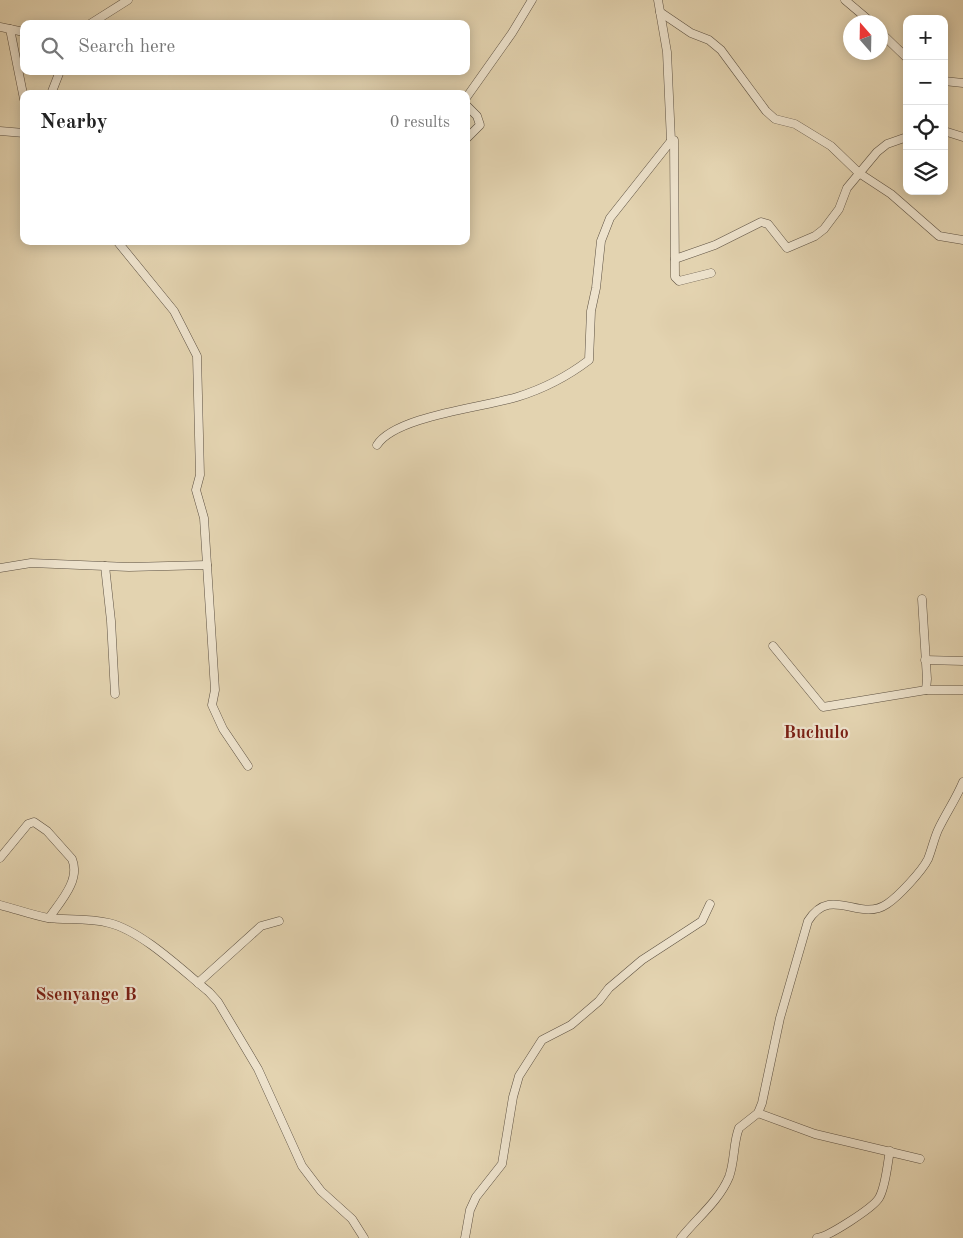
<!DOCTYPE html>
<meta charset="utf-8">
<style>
:root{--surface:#fff;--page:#f6f6f6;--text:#222;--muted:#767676;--line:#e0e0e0}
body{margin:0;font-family:"Old Standard TT",serif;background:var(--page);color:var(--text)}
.controls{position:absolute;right:15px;top:15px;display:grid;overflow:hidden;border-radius:10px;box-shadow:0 2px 12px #0003}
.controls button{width:45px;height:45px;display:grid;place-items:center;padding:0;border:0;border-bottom:1px solid var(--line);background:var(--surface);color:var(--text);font:25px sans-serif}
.compass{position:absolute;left:843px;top:15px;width:45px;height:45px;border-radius:50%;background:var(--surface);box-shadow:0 2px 12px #0003;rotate:340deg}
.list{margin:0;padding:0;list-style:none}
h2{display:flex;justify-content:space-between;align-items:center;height:65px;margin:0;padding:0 20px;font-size:21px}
h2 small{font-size:16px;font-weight:400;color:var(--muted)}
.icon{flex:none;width:28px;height:28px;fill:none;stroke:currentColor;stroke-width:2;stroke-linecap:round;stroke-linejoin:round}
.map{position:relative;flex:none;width:963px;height:1238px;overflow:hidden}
.search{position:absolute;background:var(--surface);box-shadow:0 2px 12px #0003;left:20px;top:20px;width:450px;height:55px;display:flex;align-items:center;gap:12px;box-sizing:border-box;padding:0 18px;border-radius:10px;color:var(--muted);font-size:19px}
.panel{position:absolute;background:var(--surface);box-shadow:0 2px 12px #0003;left:20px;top:90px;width:450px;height:155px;border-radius:10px}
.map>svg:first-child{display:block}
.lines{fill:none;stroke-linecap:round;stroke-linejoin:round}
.minor-casing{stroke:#5d5142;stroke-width:9}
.minor{stroke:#ede2cc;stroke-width:8}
.labels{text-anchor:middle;stroke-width:4.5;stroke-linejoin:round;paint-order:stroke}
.quarter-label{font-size:18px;font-weight:bold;fill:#7a1f14;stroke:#ede2cc}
</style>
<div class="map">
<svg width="963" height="1238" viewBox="0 0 963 1238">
<rect width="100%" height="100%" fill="#e3d3b0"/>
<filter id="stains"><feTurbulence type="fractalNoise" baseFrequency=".004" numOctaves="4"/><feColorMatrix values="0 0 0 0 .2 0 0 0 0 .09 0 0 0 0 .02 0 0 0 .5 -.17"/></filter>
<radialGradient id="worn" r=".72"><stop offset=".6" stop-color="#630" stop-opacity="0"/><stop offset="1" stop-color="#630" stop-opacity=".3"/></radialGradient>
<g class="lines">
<defs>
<g id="minor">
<polyline points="658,0 667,52 671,141 674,140 675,277 679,281 711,273"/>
<polyline points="845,0 871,22"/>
<polyline points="660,12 691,33 709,40 721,50 766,111 775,119 795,124 831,146 859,173 891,194 939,236 963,240"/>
<polyline points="90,24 128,0"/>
<polyline points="0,27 24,32"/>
<polyline points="10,29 24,99"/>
<polyline points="880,32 907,58"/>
<polyline points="944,81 963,83"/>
<polyline points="51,94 60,71"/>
<polyline points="466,98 512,33 532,0"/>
<polyline points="466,105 477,116 480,125 466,139"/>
<polyline points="0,131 24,133"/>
<polyline points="944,131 963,137"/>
<polyline points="117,241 174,311 197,356 200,475 196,490 204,518 215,690 212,705 223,729 248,766"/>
<polyline points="675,259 715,245 761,222 768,224 787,248 815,236 824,229 839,209 847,188 877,152 887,144 907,137"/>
<path d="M 377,445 C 395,416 485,407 517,397 C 543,389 568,376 589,360 L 591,311 L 596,288 L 601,241 L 610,218 L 671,141"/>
<polyline points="105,566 111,621 115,694"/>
<polyline points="0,568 31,563 129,567 207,565"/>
<polyline points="922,599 927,679 926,690"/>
<polyline points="773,646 823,707 926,690 963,690"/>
<polyline points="925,660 963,661"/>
<path d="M 0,858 L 28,824 L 34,822 L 47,831 L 72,859 C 81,880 60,902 49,918"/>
<path d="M 0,905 C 16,909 32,915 48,918 C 68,920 89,918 109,923 C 142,931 182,970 209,992 L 218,1002 L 258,1069 L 302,1166 L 321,1191 L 352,1219 L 364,1238"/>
<polyline points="198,983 261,926 279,921"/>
<polyline points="758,1113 815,1134 920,1159"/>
<polyline points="465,1238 470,1210 476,1197 502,1164 513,1097 519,1076 542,1040 571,1025 599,1001 609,988 642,960 702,921 710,904"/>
<path d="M 681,1238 C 697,1218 719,1201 729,1177 C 735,1161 733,1143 739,1128 L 758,1113 L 762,1103 L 780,1018 L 808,921 C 831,884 859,923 887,904 C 899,896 922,871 928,859 C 932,849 934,839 938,830 C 946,813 956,799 963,782"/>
<path d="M 817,1238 C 828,1237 873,1208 879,1198 C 886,1186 887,1165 890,1151"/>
</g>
</defs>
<use href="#minor" class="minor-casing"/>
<use href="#minor" class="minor"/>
</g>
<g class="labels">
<g class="quarter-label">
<text x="816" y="738">Buchulo</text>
<text x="86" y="1000">Ssenyange B</text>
</g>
</g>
<rect width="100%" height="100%" filter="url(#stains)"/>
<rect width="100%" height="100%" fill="url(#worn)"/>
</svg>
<div class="controls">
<button>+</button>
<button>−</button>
<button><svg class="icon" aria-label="locate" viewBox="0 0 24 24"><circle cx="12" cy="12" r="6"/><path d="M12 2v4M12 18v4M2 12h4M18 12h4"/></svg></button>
<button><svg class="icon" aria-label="layers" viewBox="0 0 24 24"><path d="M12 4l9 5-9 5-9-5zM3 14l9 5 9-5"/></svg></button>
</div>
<svg class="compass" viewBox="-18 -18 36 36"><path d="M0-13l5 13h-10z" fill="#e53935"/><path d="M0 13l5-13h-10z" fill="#767676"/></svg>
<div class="search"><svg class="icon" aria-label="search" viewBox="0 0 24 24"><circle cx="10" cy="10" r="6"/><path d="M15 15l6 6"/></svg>Search here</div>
<section class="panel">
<h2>Nearby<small>0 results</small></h2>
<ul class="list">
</ul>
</section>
</div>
